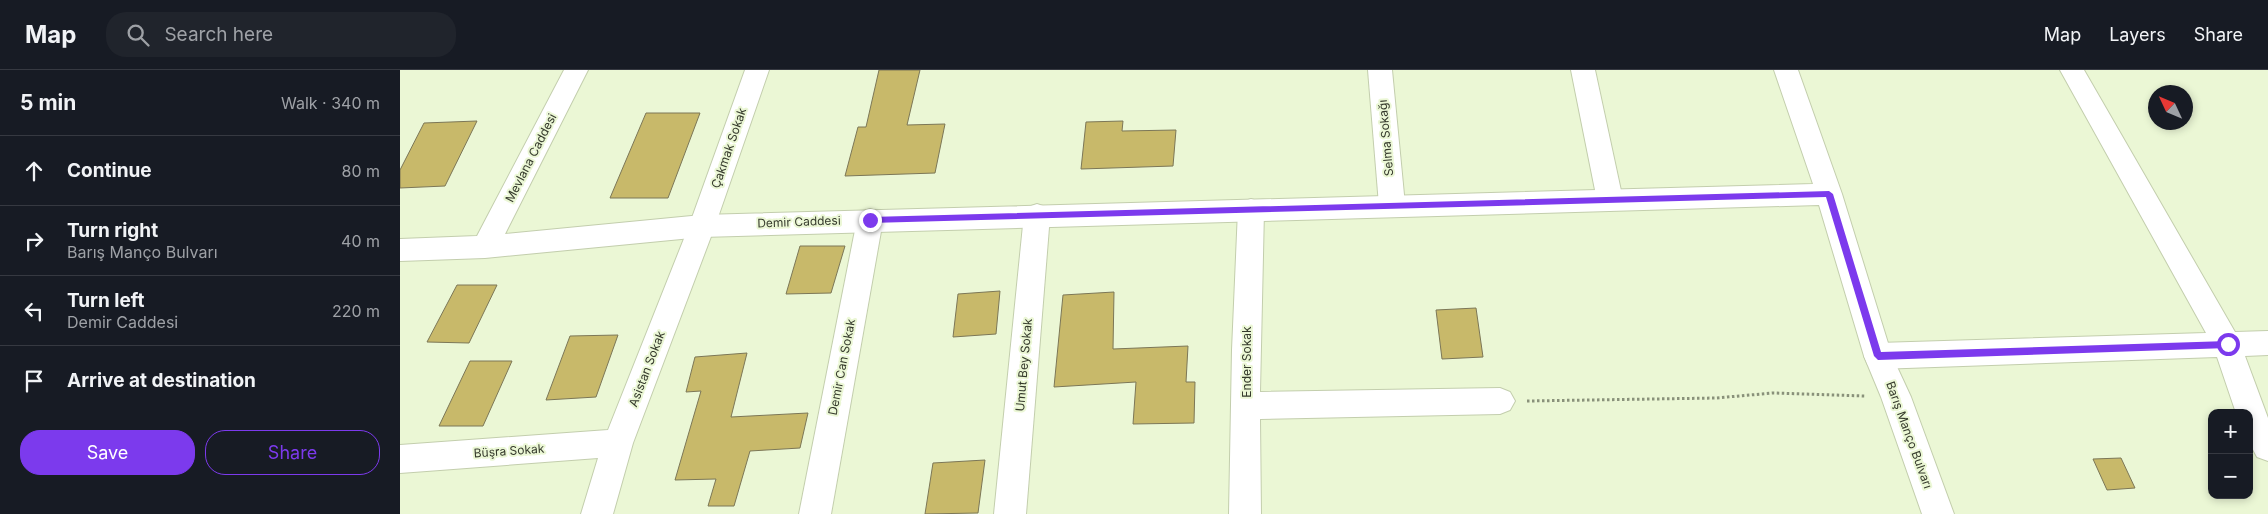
<!DOCTYPE html>
<meta charset="utf-8">
<style>
:root{--surface:#171b24;--page:#20242c;--text:#f1f3f6;--muted:#9ea1a6;--line:#363941;--accent:#7c3aed}
body{margin:0;font-family:Inter,sans-serif;background:var(--page);color:var(--text)}
.controls{position:absolute;right:15px;bottom:15px;display:grid;overflow:hidden;border-radius:10px;box-shadow:0 2px 8px #0003}
.controls button{width:45px;height:45px;display:grid;place-items:center;padding:0;border:0;border-bottom:1px solid var(--line);background:var(--surface);color:var(--text);font:25px sans-serif}
.compass{position:absolute;left:1748px;top:15px;width:45px;height:45px;border-radius:50%;background:var(--surface);box-shadow:0 2px 8px #0003;rotate:314deg}
.stop{position:absolute;width:15px;height:15px;margin:-11px;border:4px solid #7c3aed;border-radius:50%;background:#fff}
.stop.end{background:#7c3aed;border-color:#fff;box-shadow:0 1px 5px #0008}
.list{margin:0;padding:0;list-style:none}
h2{display:flex;justify-content:space-between;align-items:center;height:65px;margin:0;padding:0 20px;font-size:21px}
h2 small{font-size:16px;font-weight:400;color:var(--muted)}
.list li{display:grid;grid-template-columns:32px 1fr auto;gap:15px;align-items:center;box-sizing:border-box;height:70px;padding:0 20px;border-top:1px solid var(--line)}
.list b{display:block;font-size:19px;white-space:nowrap}
.list p{margin:0;font-size:16px;white-space:nowrap;color:var(--muted)}
.list em{font-size:16px;font-style:normal;color:var(--muted)}
.actions{display:flex;gap:10px;padding:15px 20px}
.actions a{flex:1;padding:11px 0;border:1px solid var(--accent);border-radius:20px;text-align:center;font-size:18px;color:var(--accent)}
.actions .main{background:var(--accent);color:#fff}
.icon{flex:none;width:28px;height:28px;fill:none;stroke:currentColor;stroke-width:2;stroke-linecap:round;stroke-linejoin:round}
.map{position:relative;flex:none;width:1868px;height:444px;overflow:hidden}
header{display:flex;align-items:center;gap:30px;box-sizing:border-box;height:70px;padding:0 25px;background:var(--surface);border-bottom:1px solid var(--line)}
header strong{font-size:24px}
nav{display:flex;gap:28px;margin-inline-start:auto;font-size:18px}
.search{width:350px;height:45px;background:var(--page);display:flex;align-items:center;gap:12px;box-sizing:border-box;padding:0 18px;border-radius:20px;color:var(--muted);font-size:19px}
main{display:flex}
aside{flex:1;background:var(--surface)}
.map>svg:first-child{display:block}
.building{fill:#c8b96a;stroke:#7c7757}
.lines{fill:none;stroke-linecap:round;stroke-linejoin:round}
.minor-casing{stroke:#c3cead;stroke-width:2}
.tertiary-casing{stroke:#c3cead;stroke-width:2}
.path{stroke:#89917a;stroke-width:3;stroke-dasharray:2.5 2.5;stroke-linecap:butt}
.minor{fill:#fff;fill-rule:evenodd}
.tertiary{fill:#fff;fill-rule:evenodd}
.route{fill:#7c3aed}
.labels{text-anchor:middle;stroke-width:4;stroke-linejoin:round;paint-order:stroke}
.street-label{font-size:12px;fill:#353a2c;stroke:#ebf7d5}
</style>
<header>
<strong>Map</strong>
<div class="search"><svg class="icon" aria-label="search" viewBox="0 0 24 24"><circle cx="10" cy="10" r="6"/><path d="M15 15l6 6"/></svg>Search here</div>
<nav><a>Map</a><a>Layers</a><a>Share</a></nav>
</header>
<main>
<aside>
<h2>5 min<small>Walk · 340 m</small></h2>
<ul class="list">
<li><svg class="icon" aria-label="ahead" viewBox="0 0 24 24"><path d="M12 20V5M6 11l6-6 6 6"/></svg><div><b>Continue</b></div><em>80 m</em></li>
<li><svg class="icon" aria-label="right" viewBox="0 0 24 24"><path d="M7 20v-9h11M14 6l5 5-5 5"/></svg><div><b>Turn right</b><p>Barış Manço Bulvarı</p></div><em>40 m</em></li>
<li><svg class="icon" aria-label="left" viewBox="0 0 24 24"><path d="M17 20v-9H6M10 6l-5 5 5 5"/></svg><div><b>Turn left</b><p>Demir Caddesi</p></div><em>220 m</em></li>
<li><svg class="icon" aria-label="arrive" viewBox="0 0 24 24"><path d="M6 21V4h12l-3 4 3 4H6"/></svg><div><b>Arrive at destination</b></div></li>
</ul>
<div class="actions"><a class="main">Save</a><a>Share</a></div>
</aside>
<div class="map">
<svg width="1868" height="444" viewBox="0 0 1868 444">
<rect width="100%" height="100%" fill="#ebf7d5"/>
<g class="building">
<polygon points="479,0 520,0 507,55 545,54 535,103 445,106 458,57 466,57"/>
<polygon points="246,43 300,43 268,128 210,128"/>
<polygon points="77,51 45,116 0,118 0,100 24,53"/>
<polygon points="723,51 722,61 776,60 773,96 681,99 686,52"/>
<polygon points="400,176 445,176 431,223 386,224"/>
<polygon points="57,215 97,215 69,273 27,272"/>
<polygon points="600,221 596,264 553,267 558,224"/>
<polygon points="714,222 713,279 788,276 786,312 795,312 794,353 733,354 736,312 654,317 663,225"/>
<polygon points="1076,238 1083,287 1042,289 1036,240"/>
<polygon points="218,265 196,327 146,330 170,266"/>
<polygon points="347,283 331,347 408,343 400,378 350,381 334,436 308,436 316,409 275,410 301,321 286,322 295,287"/>
<polygon points="70,291 112,291 83,356 39,356"/>
<polygon points="1721,388 1735,418 1707,420 1693,389"/>
<polygon points="585,390 578,443 525,444 533,393"/>
</g>
<g class="lines">
<defs>
<g id="minor">
<polygon points="345,0 369,0 315,156 233,373 213,444 181,444 198,388 0,403 0,375 208,360 289,156"/>
<polygon points="968,0 992,0 1005,135 1001,143 992,146 983,143 979,135"/>
<polygon points="1171,0 1195,0 1223,130 1219,137 1210,141 1201,137 1197,130"/>
<polygon points="1660,0 1684,0 1835,262 1868,261 1868,285 1845,286 1868,348 1868,391 1857,387 1849,372 1849,343 1836,343 1817,287 1478,299 1468,295 1464,286 1468,277 1478,273 1806,263"/>
<polygon points="851,129 860,132 864,140 860,322 1100,318 1110,322 1115,331 1110,340 1100,344 860,349 861,444 829,444 832,280 838,140 842,132"/>
<polygon points="637,134 646,137 650,145 626,444 594,444 624,145 628,137"/>
<polygon points="470,139 479,142 483,150 431,444 399,444 457,150 461,142"/>
</g>
<polygon id="tertiary" points="164,0 188,0 105,164 302,145 1413,114 1374,0 1398,0 1442,124 1492,286 1511,327 1554,444 1522,444 1481,327 1464,286 1419,135 302,167 85,188 0,191 0,169 77,166"/>
</defs>
<use href="#minor" class="minor-casing"/>
<use href="#tertiary" class="tertiary-casing"/>
<polyline class="path" points="1127,331 1316,328 1373,323 1465,326"/>
<use href="#minor" class="minor"/>
<use href="#tertiary" class="tertiary"/>
</g>
<polygon class="route" points="1429,121 1433,124 1481,282 1828,271 1832,274 1828,278 1478,290 1474,286 1426,127 470,153 466,150 470,147"/>
<g class="labels">
<g class="street-label">
<text transform="translate(986 68) rotate(-95)" y="4">Selma Sokağı</text>
<text transform="translate(329 78) rotate(-71)" y="4">Çakmak Sokak</text>
<text transform="translate(131 88) rotate(-63)" y="4">Mevlana Caddesi</text>
<text transform="translate(399 152) rotate(-2)" y="4">Demir Caddesi</text>
<text transform="translate(847 292) rotate(-90)" y="4">Ender Sokak</text>
<text transform="translate(624 295) rotate(-85)" y="4">Umut Bey Sokak</text>
<text transform="translate(442 297) rotate(-79)" y="4">Demir Can Sokak</text>
<text transform="translate(247 299) rotate(-69)" y="4">Asistan Sokak</text>
<text transform="translate(1509 365) rotate(70)" y="4">Barış Manço Bulvarı</text>
<text transform="translate(109 381) rotate(-4)" y="4">Büşra Sokak</text>
</g>
</g>
</svg>
<div class="controls">
<button>+</button>
<button>−</button>
</div>
<svg class="compass" viewBox="-18 -18 36 36"><path d="M0-13l5 13h-10z" fill="#e53935"/><path d="M0 13l5-13h-10z" fill="#9ea1a6"/></svg>
<div class="stop" style="left:1828px;top:274px"></div>
<div class="stop end" style="left:470px;top:150px"></div>
</div>
</main>
